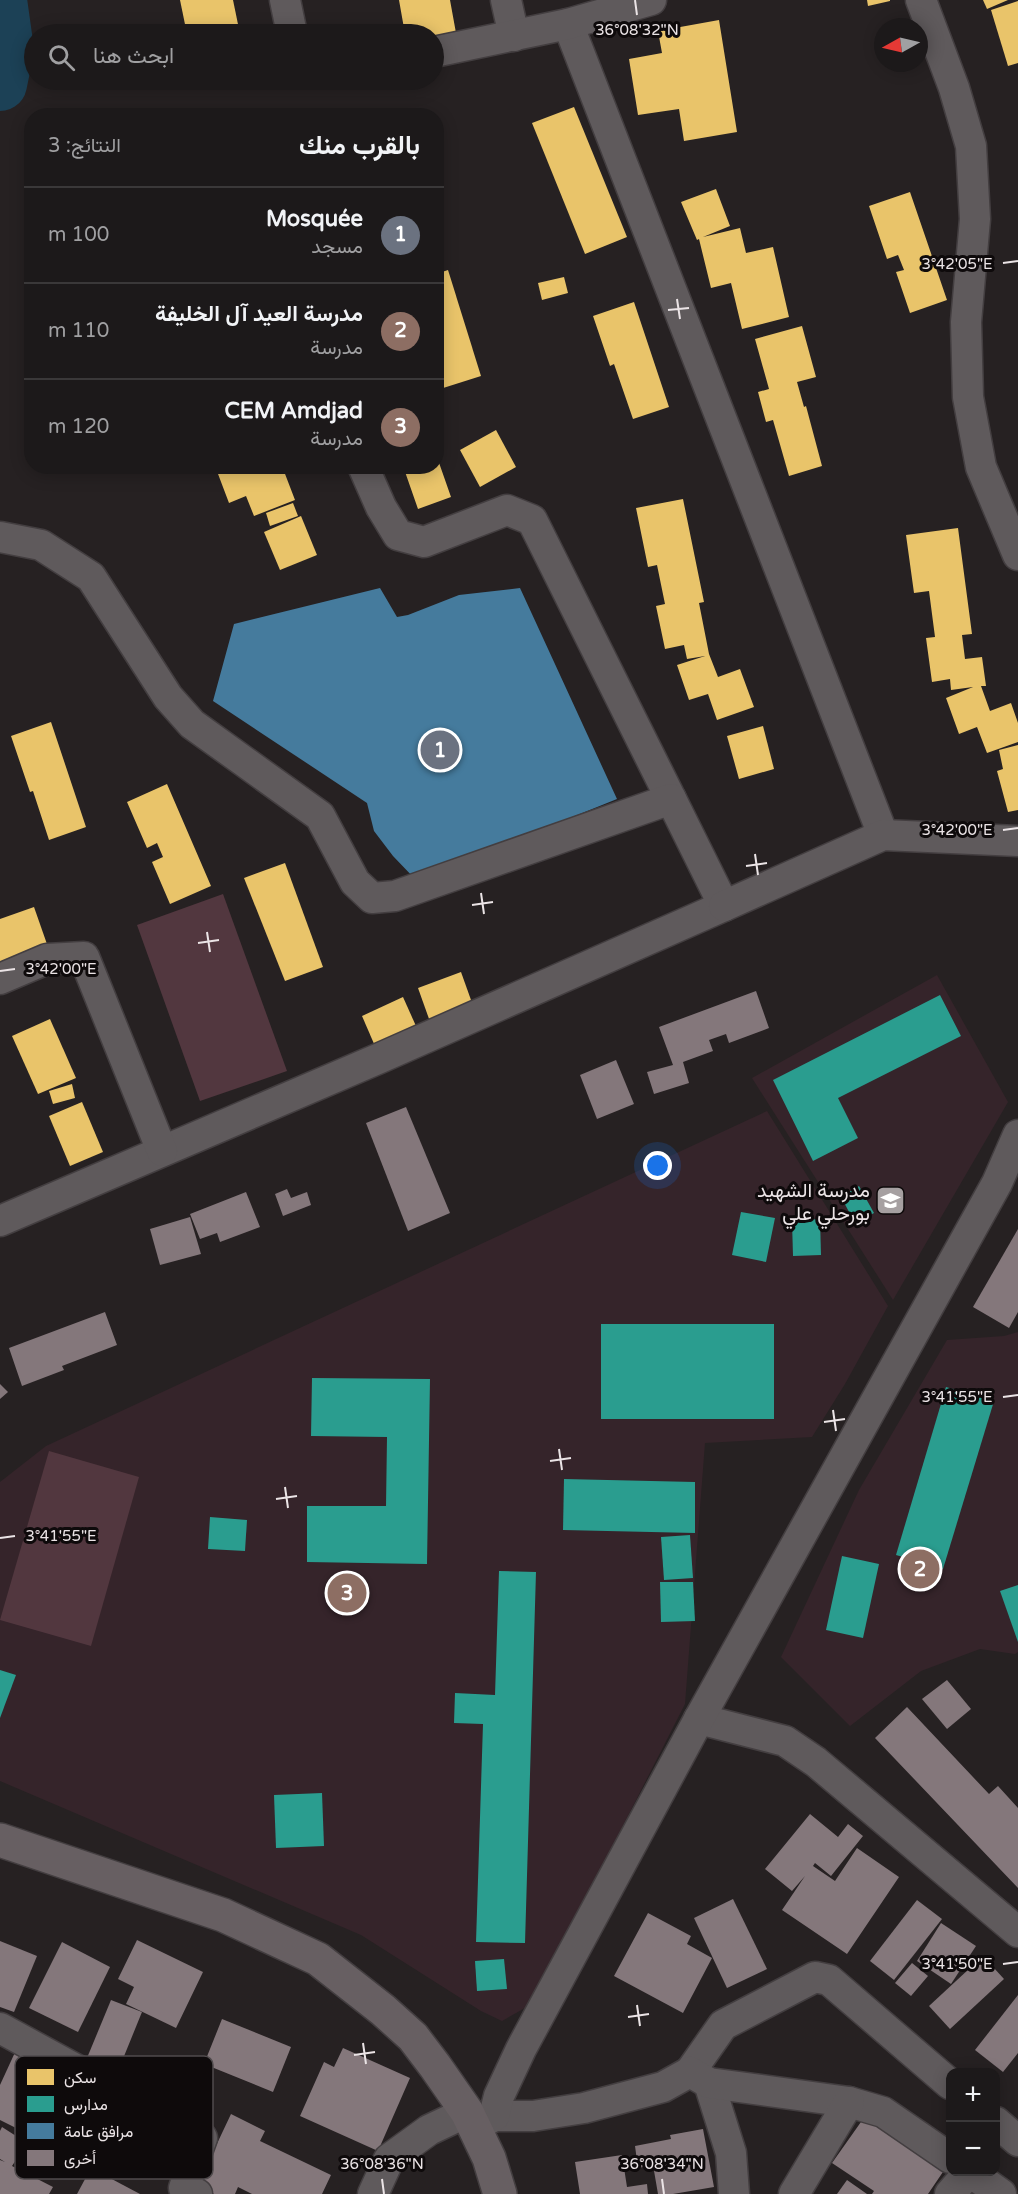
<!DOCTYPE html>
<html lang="ar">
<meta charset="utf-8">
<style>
:root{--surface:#1c191a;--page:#292627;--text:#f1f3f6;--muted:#a0a0a2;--line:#3a3839;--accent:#a6a0a1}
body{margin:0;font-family:"Varela Round",Vazirmatn,sans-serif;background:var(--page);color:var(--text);direction:rtl}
.controls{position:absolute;right:18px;bottom:18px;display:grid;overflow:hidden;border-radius:12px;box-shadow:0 3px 15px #0003}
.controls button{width:54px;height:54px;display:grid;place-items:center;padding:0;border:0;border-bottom:2px solid var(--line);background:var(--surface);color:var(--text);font:30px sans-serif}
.compass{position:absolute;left:874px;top:18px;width:54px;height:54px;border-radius:50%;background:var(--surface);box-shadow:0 3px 15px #0003;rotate:262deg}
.you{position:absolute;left:658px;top:1166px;width:21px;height:21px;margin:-15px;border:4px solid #fff;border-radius:50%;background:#1a73e8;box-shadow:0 0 0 9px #1a73e833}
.badge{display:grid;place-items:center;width:39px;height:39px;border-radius:50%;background:var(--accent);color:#fff;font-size:20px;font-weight:700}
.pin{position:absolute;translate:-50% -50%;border:3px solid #fff;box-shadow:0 2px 6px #0006}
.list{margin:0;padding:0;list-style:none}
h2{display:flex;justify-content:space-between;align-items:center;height:78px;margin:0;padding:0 24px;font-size:26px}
h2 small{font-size:20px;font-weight:400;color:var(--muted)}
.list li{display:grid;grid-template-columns:39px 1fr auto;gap:18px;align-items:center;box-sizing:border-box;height:96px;padding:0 24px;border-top:2px solid var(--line)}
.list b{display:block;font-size:22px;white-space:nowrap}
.list p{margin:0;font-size:20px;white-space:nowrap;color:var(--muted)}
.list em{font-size:20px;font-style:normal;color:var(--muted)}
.icon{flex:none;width:33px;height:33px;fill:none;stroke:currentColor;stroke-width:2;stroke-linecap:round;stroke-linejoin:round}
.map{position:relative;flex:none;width:1018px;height:2194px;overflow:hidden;direction:ltr}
.search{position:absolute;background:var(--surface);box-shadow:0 3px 15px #0003;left:24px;top:24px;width:420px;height:66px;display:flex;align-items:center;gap:15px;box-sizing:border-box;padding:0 21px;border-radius:33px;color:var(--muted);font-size:22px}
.panel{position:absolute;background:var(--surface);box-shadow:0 3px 15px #0003;left:24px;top:108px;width:420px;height:366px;border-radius:24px;direction:rtl}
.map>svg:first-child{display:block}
.built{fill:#35242a}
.green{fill:#52373f}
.homes{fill:#e9c46a}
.schools{fill:#2a9d8f}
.public{fill:#457b9d}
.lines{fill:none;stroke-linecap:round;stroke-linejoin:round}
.river{stroke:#1c4156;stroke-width:54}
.building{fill:#84777b}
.street-casing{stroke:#433e40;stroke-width:33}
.secondary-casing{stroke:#433e40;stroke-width:36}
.street{stroke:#5f5a5c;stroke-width:30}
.secondary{stroke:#675f62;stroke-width:33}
.ticks{fill:none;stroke:#ebe4e6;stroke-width:2}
.labels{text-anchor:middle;stroke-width:6;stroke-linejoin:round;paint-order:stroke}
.poi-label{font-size:20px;fill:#ebe4e6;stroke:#0e0a0b;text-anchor:end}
.key{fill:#0e0a0b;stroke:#504b4d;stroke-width:1.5}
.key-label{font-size:16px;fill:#ebe4e6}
.ticks-label{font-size:15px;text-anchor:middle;fill:#ebe4e6;stroke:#0e0a0b;stroke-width:6;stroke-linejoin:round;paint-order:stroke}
</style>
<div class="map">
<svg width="1018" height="2194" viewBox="0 0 1018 2194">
<rect width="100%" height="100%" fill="#262122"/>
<g class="built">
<polygon points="937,975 1008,1102 893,1300 752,1078"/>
<polygon points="767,1111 888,1306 845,1384 812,1437 705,1443 685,1704 532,2004 502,2021 481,2011 361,1935 0,1781 0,1482 46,1446"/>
<polygon points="1018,1332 1018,1652 1015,1654 980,1649 921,1671 850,1726 781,1657 859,1490 947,1340 1004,1336"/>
</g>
<g class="green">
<polygon points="223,894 287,1071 200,1101 137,925"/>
<polygon points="49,1451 139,1477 91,1646 0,1620"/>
</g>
<g class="homes">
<polygon points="180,0 233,0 240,34 187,34"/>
<polygon points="399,0 450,0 456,33 434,36 434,34 405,34"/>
<polygon points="867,0 890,0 890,1 868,6"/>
<polygon points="983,0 1008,0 987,9"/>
<polygon points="1018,1 1018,63 1008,66 991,10"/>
<polygon points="719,20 737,132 684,141 679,109 638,115 629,59 662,53 658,31"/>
<polygon points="574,107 627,237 585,254 532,123"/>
<polygon points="716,189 730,226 703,237 740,228 746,253 773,247 789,317 742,329 731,283 711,288 699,239 697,240 681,202"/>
<polygon points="910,192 947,300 910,313 896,272 904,270 898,255 887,259 869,206"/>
<polygon points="448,270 481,376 440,389 436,378 436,274"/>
<polygon points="564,277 568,293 542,300 538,283"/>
<polygon points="634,302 669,407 633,419 614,364 610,366 593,316"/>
<polygon points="802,326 816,377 797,382 804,407 806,406 822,466 789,476 773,420 766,422 758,392 769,389 755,339"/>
<polygon points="496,430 516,467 480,487 460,450"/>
<polygon points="437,457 451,497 418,509 403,466 436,466"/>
<polygon points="215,466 267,466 269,471 282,466 295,500 254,516 246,496 229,503"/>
<polygon points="683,499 704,602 699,603 709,654 718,677 740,669 754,707 717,720 708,694 689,700 677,665 705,656 687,659 684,645 665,649 656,606 665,604 657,565 648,567 636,508"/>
<polygon points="293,503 298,516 270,526 266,513"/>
<polygon points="301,516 317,555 280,570 264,532"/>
<polygon points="958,528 972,634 962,635 965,659 982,657 986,686 981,686 990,711 1011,703 1018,723 1018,742 987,753 977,727 959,734 946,698 973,687 951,690 950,679 932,682 926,638 935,637 929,591 914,593 906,535"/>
<polygon points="51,722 86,827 49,840 33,791 30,792 11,736"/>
<polygon points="763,726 774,769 739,779 727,736"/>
<polygon points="1018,745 1018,810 1008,812 997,771 1003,769 999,750"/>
<polygon points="167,784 211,886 170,904 152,862 163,857 157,843 147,848 127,802"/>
<polygon points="285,863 323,967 285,981 244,878"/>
<polygon points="34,907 48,947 0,963 0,919"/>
<polygon points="461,972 476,1014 433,1030 418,988"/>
<polygon points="403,997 420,1035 378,1053 362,1016"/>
<polygon points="50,1019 76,1078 38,1094 12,1036"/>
<polygon points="72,1084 75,1098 53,1104 49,1091"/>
<polygon points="82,1102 103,1152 70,1166 49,1116"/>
</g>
<g class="schools">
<polygon points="940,995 961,1036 838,1098 858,1138 813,1161 773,1080"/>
<polygon points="859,1186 874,1213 855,1223 841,1197"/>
<polygon points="741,1212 775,1218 766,1262 732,1255"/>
<polygon points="820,1219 821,1255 793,1256 792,1221"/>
<rect x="601" y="1324" width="173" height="95"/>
<polygon points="312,1378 430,1379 427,1564 307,1562 307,1506 386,1506 387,1437 311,1436"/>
<polygon points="946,1387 994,1401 943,1569 896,1555"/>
<polygon points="564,1479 695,1482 695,1533 563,1530"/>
<polygon points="210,1517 247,1520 245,1551 208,1549"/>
<polygon points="690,1535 693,1578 664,1580 661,1537"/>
<polygon points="842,1556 879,1564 863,1638 826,1630"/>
<polygon points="499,1571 536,1572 525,1943 476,1942 483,1724 454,1723 455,1693 495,1695"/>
<polygon points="660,1582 693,1582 695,1621 661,1622"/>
<polygon points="1018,1585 1018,1642 1000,1591"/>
<polygon points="0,1670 16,1675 0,1718"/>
<polygon points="322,1793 324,1846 276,1848 274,1795"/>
<polygon points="504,1959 507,1989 477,1991 475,1961"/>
</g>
<polygon class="public" points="380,588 397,617 408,615 459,595 520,588 617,799 416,880 393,856 374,831 367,803 213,701 234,624"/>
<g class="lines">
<polyline class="river" points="0,84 7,50 0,0"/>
</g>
<g class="building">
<polygon points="756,991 769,1028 729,1043 726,1034 709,1040 713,1051 683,1062 689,1083 654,1094 647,1072 673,1065 659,1027"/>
<polygon points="616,1060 634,1104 597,1119 580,1075"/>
<polygon points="406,1107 450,1213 408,1231 366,1123"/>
<polygon points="287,1189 291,1198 307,1192 311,1205 283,1216 275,1194"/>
<polygon points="246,1192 260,1227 220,1242 217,1233 200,1239 190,1214"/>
<polygon points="190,1217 201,1254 160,1265 150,1229"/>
<polygon points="1018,1229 1018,1312 1009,1328 973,1307"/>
<polygon points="105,1312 117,1345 62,1366 64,1370 22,1386 9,1348"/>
<polygon points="0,1384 8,1392 0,1399"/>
<polygon points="947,1680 971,1709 947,1729 922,1699"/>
<polygon points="907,1707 989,1794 998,1786 1018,1808 1018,1888 875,1738"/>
<polygon points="810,1814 838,1837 848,1824 863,1836 831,1876 815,1863 813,1866 835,1881 857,1848 899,1877 847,1954 782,1910 805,1876 792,1891 765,1869"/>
<polygon points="733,1899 767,1969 727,1988 694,1918"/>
<polygon points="917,1900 942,1919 894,1980 870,1961"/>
<polygon points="648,1913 691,1936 687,1944 712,1958 683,2013 614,1976"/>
<polygon points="941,1923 976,1946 951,1984 917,1961"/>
<polygon points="137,1940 203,1972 176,2028 126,2004 134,1987 118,1979"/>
<polygon points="0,1941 37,1956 14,2012 0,2007"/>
<polygon points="62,1942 110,1967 78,2032 29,2008"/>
<polygon points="983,1956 1004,1979 950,2029 929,2006"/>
<polygon points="912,1963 928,1976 911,1996 895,1983"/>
<polygon points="1018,1995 1018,2053 1003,2072 975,2050"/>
<polygon points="111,2000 142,2012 118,2071 87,2058"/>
<polygon points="222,2019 291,2047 273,2092 204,2064"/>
<polygon points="17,2048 47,2062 16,2128 0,2120 0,2085"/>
<polygon points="343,2048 410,2078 378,2151 300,2116 324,2062 334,2067"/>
<polygon points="868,2112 947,2166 928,2194 872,2194 874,2191 832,2163"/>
<polygon points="231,2114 265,2131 260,2141 331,2175 322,2194 252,2194 238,2187 235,2194 214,2194 197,2186"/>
<polygon points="2,2127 27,2143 12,2166 53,2187 49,2194 0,2194 0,2160 5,2162 0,2159 0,2131"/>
<polygon points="703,2129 714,2187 673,2194 658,2194 653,2165 638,2168 635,2146 671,2139 670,2135"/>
<polygon points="622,2155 627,2187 647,2184 648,2194 580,2194 575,2162"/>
<polygon points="91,2168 140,2194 77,2194"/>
<polygon points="847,2180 867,2194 837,2194"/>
</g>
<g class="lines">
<defs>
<g id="street">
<polyline points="285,0 292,34"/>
<polyline points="506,0 514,36"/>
<polyline points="921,0 954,88 971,146 975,219 966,322 968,397 981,467 1018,555"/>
<polyline points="568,24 883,835"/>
<polyline points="434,52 568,24 651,0"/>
<polyline points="363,466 381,507 398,535 424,542 507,510 532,520 671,799"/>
<polyline points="0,537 41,545 91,577 168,697 192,724 320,816 355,882 372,898 395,896 671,799 724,906 380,1058 0,1221"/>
<polyline points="724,906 883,835 1018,841"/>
<polyline points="0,979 47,959 84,957 162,1151"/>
<polyline points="699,1719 785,1741 816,1762 1018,1932"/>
<polyline points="0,2028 202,2138 184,2188 197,2194"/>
<polyline points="690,2072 723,2025 815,1977 829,1980 950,2084"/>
<polyline points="709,2083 731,2153 734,2194"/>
<polyline points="494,2116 533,2116 584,2108 663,2087 690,2072 709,2083 849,2102 883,2112 950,2158"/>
<polyline points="996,2122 1018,2141"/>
<polyline points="474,2127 494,2116 499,2096 521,2049 699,1719 997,1183 1018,1135"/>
<polyline points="970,2172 1001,2194"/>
<polyline points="373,2194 389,2159 429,2130 467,2112"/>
<polyline points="794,2194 849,2102"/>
<polyline points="950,2194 969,2172"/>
</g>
<polyline id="secondary" points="0,1840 223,1915 318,1959 383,2010 413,2037 435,2066 467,2112 489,2158 500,2194"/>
</defs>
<use href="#street" class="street-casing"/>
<use href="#secondary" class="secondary-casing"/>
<use href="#street" class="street"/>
<use href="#secondary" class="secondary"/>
</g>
<path class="ticks" d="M 635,0 L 637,15M 1003,263 L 1018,261M 677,299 L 680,319M 668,310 L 689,308M 1003,830 L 1018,828M 755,854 L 758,875M 746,866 L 767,863M 481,893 L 484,914M 472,905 L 493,902M 207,932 L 210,952M 198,943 L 219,940M 0,971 L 15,969M 1003,1397 L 1018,1395M 833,1410 L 836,1431M 824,1422 L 845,1419M 559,1449 L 562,1470M 550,1461 L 571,1458M 285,1487 L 288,1508M 276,1499 L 297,1496M 0,1538 L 15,1536M 1003,1964 L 1018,1962M 637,2005 L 640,2026M 628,2017 L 649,2014M 363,2043 L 366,2064M 354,2055 L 375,2052M 382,2179 L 384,2194M 662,2179 L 664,2194"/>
<defs>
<symbol id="school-square" viewBox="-11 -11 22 22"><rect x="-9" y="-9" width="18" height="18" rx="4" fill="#a6a0a1" stroke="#0e0a0b"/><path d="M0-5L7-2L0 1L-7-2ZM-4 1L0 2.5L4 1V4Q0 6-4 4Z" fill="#fff"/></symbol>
</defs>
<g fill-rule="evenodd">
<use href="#school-square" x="874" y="1184" width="33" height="33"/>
</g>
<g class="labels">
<g class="poi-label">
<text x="870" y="1197">مدرسة الشهيد<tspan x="870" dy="23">بورحلي علي</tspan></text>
</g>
</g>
<rect x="15" y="2056" width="198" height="123" rx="9" class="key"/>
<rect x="27" y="2069" width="27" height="16" fill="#e9c46a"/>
<rect x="27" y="2096" width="27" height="16" fill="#2a9d8f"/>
<rect x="27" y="2123" width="27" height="16" fill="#457b9d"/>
<rect x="27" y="2150" width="27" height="16" fill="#84777b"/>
<g class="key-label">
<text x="64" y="2083">سكن</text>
<text x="64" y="2110">مدارس</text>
<text x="64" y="2137">مرافق عامة</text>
<text x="64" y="2164">أخرى</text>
</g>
<g class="ticks-label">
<text x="637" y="35">36°08'32"N</text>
<text x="957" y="269">3°42'05"E</text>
<text x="957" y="835">3°42'00"E</text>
<text x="61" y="974">3°42'00"E</text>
<text x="957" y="1402">3°41'55"E</text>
<text x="61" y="1541">3°41'55"E</text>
<text x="957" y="1969">3°41'50"E</text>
<text x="382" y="2169">36°08'36"N</text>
<text x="662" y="2169">36°08'34"N</text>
</g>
</svg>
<div class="controls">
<button>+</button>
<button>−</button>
</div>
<svg class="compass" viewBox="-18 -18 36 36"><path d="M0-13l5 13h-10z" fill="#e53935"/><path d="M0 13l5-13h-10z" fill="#a0a0a2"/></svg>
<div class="you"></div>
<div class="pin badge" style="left:440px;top:750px;background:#6b7280">1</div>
<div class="pin badge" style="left:920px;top:1569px;background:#8d6e63">2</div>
<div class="pin badge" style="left:347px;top:1593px;background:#8d6e63">3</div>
<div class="search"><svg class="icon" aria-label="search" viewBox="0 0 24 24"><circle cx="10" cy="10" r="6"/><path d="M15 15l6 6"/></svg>ابحث هنا</div>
<section class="panel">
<h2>بالقرب منك<small>النتائج: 3</small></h2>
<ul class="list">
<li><span class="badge" style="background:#6b7280">1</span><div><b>Mosquée</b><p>مسجد</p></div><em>100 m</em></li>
<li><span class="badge" style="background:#8d6e63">2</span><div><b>مدرسة العيد آل الخليفة</b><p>مدرسة</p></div><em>110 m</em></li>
<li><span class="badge" style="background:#8d6e63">3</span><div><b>CEM Amdjad</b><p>مدرسة</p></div><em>120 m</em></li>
</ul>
</section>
</div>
